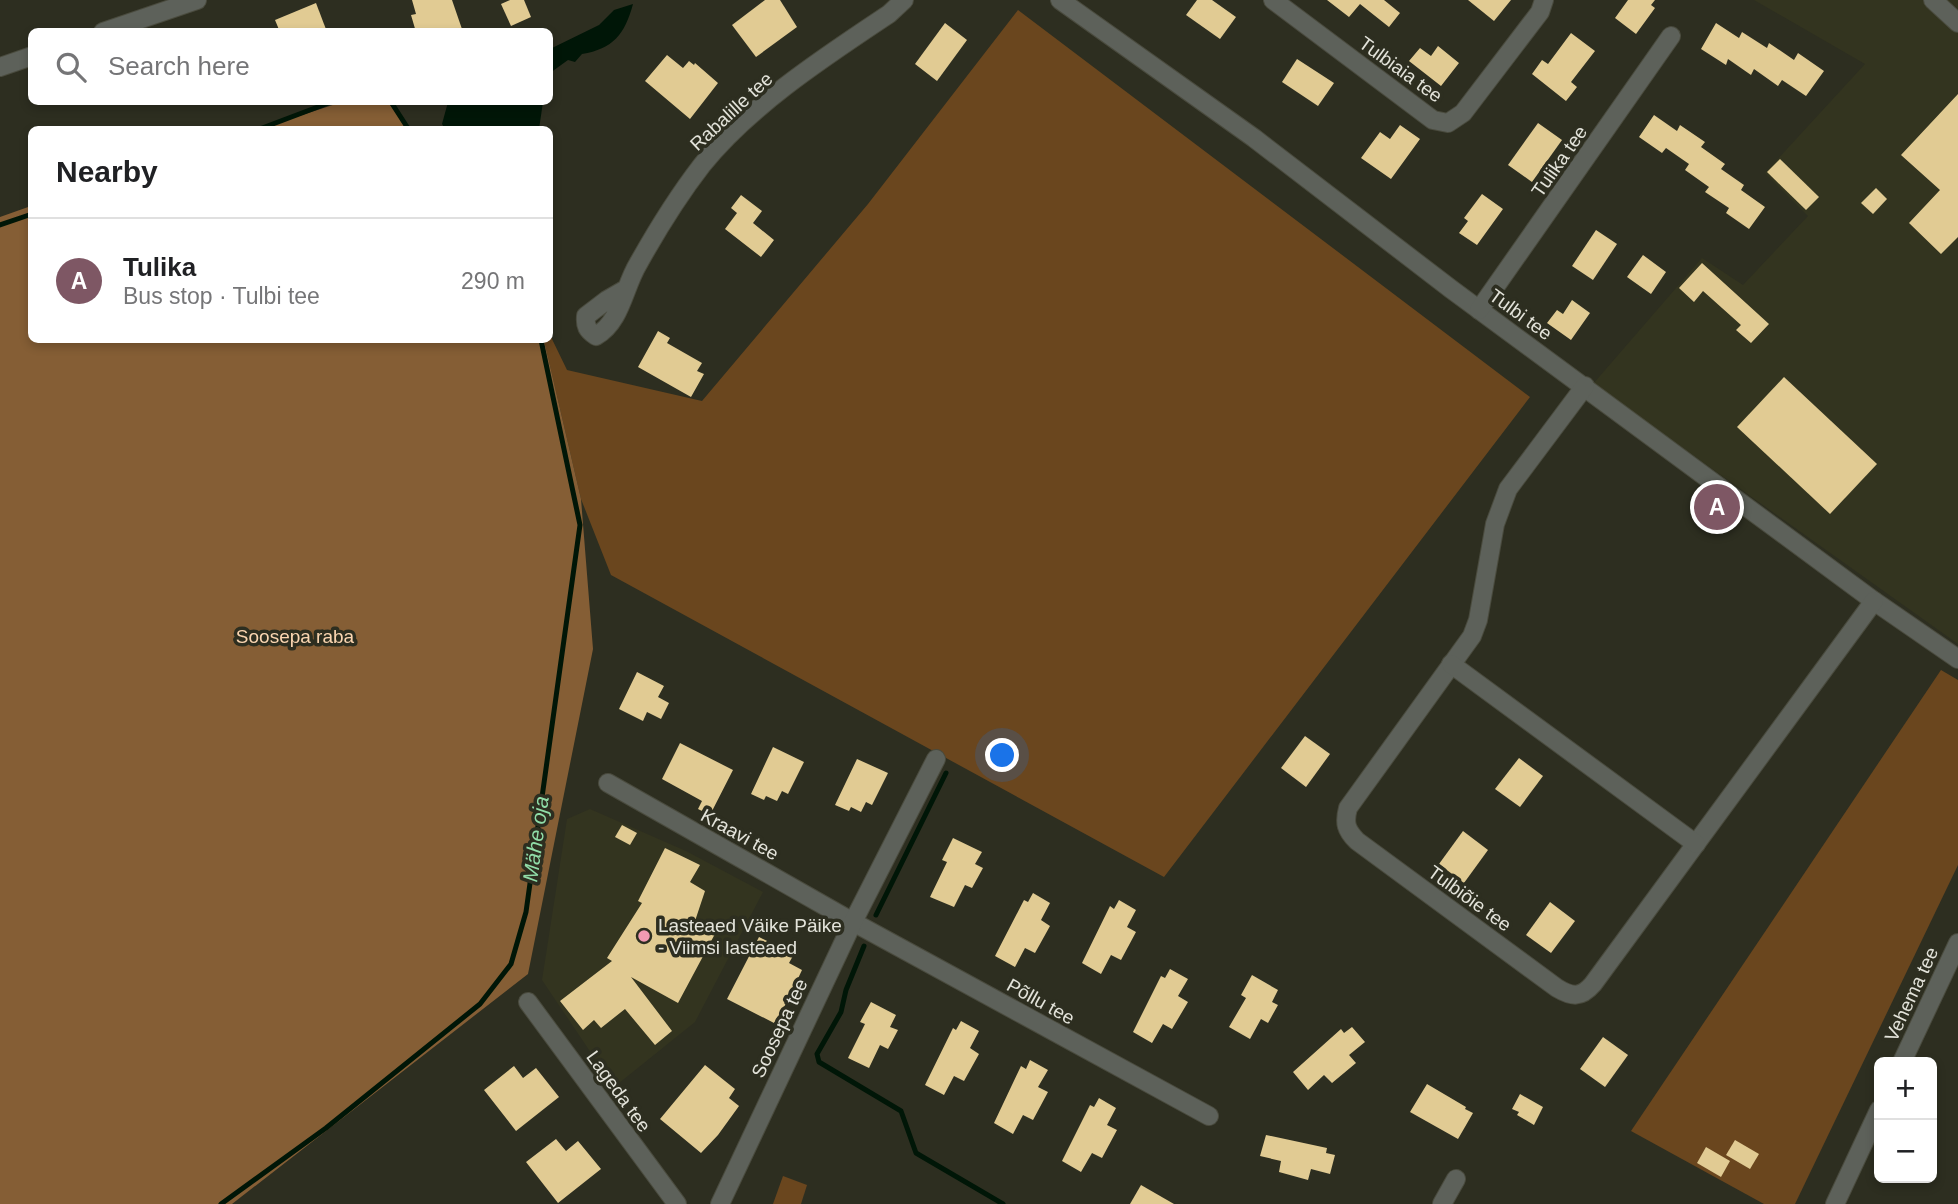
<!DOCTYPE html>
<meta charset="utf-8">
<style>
:root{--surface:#fff;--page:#f6f6f6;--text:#202124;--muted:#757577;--line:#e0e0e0;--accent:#7e5764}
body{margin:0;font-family:Helvetica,sans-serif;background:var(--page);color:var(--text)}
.controls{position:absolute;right:21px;bottom:21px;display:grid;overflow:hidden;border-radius:10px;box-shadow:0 4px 10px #0003}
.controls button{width:63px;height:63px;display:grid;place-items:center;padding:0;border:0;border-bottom:2px solid var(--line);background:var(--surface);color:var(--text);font:35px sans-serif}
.you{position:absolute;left:1003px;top:756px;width:24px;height:24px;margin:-18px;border:5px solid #fff;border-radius:50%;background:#1a73e8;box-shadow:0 0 0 10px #1a73e833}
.badge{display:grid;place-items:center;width:46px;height:46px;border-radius:50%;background:var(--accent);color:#fff;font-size:23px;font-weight:700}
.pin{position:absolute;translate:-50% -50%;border:4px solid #fff;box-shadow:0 2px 7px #0006}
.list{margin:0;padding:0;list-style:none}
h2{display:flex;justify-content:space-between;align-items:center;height:91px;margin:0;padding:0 28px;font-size:30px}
h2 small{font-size:23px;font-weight:400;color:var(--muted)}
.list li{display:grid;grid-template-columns:46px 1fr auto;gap:21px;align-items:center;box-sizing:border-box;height:126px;padding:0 28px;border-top:2px solid var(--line)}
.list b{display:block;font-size:26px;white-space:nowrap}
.list p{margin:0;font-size:23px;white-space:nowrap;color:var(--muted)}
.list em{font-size:23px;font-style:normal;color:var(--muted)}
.icon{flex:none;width:38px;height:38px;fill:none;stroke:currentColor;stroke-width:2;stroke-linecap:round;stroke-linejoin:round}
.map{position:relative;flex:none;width:1958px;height:1204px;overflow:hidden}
.search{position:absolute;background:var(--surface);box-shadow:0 4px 10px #0003;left:28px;top:28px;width:525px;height:77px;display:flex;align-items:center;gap:18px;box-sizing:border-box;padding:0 24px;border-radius:10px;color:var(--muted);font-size:26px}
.panel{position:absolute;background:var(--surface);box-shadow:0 4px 10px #0003;left:28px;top:126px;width:525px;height:217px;border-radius:10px}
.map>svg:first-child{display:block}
.built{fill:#33341f}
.green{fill:#6a461e}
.forest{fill:#855e35}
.water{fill:#001607}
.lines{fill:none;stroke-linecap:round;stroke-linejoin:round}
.stream{stroke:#001607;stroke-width:5}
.building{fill:#e1cb93}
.minor-casing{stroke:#4a4b3e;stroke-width:20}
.minor{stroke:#5d615a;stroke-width:18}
.poi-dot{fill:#f19ab3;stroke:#2d2e20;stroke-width:2.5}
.labels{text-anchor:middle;stroke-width:7;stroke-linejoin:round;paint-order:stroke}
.street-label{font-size:19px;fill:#e3e3da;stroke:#2d2e20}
.park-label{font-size:19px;fill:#fbd6b1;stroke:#2d2e20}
.poi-label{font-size:19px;fill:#e3e3da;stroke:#2d2e20;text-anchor:start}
.water-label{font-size:21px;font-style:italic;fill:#90dda8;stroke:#2d2e20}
</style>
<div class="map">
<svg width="1958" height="1204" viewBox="0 0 1958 1204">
<rect width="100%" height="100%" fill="#2d2e20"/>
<g class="built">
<polygon points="1754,0 1958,0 1958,644 1593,384 1702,258 1743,285 1808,216 1765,173 1865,64"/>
<polygon points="590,809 686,851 763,892 695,1022 614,1087 542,980 567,819"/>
</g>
<g class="green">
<polygon points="1018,10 1530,397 1164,877 611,575 581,499 544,340 550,340 550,335 567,370 702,401 868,204"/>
<polygon points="1941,670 1958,680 1958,865 1795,1204 1764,1204 1631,1131"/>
<polygon points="783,1176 807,1185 801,1204 773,1204"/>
</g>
<g class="forest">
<polygon points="342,102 388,102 408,129 259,129"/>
<polygon points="31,206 32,340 544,340 581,499 593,649 528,974 232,1204 0,1204 0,217"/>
</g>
<g class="water">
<path d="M 633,4 C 625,34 613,49 582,54 L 575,62 L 568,60 L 550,73 L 550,49 L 599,25 L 614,10 Z"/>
<polygon points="448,102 543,102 539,129 445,129 442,124"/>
</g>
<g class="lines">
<g class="stream">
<polyline points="391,102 409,130"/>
<polyline points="257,130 331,102"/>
<polyline points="0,225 32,214"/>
<polyline points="876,915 946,773"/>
<polyline points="864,946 846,990 841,1012 817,1054 819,1062 901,1111 916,1153 1003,1204"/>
<polyline points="221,1204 326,1128 480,1004 511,964 526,912 580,525 541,340"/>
</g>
</g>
<g class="building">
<polygon points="412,0 452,0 463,32 416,32 411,15 416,14"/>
<polygon points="510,0 524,0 531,17 511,26 501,4"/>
<polygon points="765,0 780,0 797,27 756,57 732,25"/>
<polygon points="1197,0 1212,0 1236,17 1220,39 1186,15"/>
<polygon points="1327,0 1384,0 1400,13 1389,27 1360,4 1349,17"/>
<polygon points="1468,0 1511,0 1494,21"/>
<polygon points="1628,0 1655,0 1651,5 1655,8 1636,34 1615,18"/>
<polygon points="316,3 327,32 280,32 275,20"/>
<polygon points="945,23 967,40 937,81 915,64"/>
<polygon points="1716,23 1739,38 1742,32 1767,48 1769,43 1794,60 1798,53 1824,71 1806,96 1782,80 1778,86 1754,69 1751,75 1728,59 1726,65 1701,49"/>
<polygon points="1571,33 1595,51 1571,82 1577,87 1566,101 1532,74 1542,60 1548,64"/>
<polygon points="1438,46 1459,63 1441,86 1409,61 1420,48 1431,56"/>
<polygon points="667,55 683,68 689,61 694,65 695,63 718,83 690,119 645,81"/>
<polygon points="1297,59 1334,83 1318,106 1282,82"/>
<polygon points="1958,94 1958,237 1941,254 1909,223 1940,190 1901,155"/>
<polygon points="1654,115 1677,131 1680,125 1705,142 1701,147 1725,164 1721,169 1744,185 1741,190 1765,207 1749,229 1726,213 1729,208 1705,192 1709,187 1685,170 1689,164 1666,148 1662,153 1639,137"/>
<polygon points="1538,123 1562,140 1532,182 1508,165"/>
<polygon points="1400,125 1420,139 1391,179 1361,158 1380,132 1390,139"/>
<polygon points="1780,159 1819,197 1806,210 1767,172"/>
<polygon points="1876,188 1887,199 1873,214 1861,203"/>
<polygon points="1482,194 1503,209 1477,245 1459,233 1468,221 1464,218"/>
<polygon points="741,195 762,211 753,223 774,240 761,257 725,229 737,213 731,208"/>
<polygon points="1596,230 1617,244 1593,280 1572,266"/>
<polygon points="1643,255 1666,272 1651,294 1627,277"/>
<polygon points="1702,263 1769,324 1751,343 1736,330 1741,325 1703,291 1694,302 1679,288"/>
<polygon points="1572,300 1590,313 1571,340 1547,323 1557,310 1563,314"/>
<polygon points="658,331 670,338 667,343 702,363 697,371 704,374 691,397 638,367"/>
<polygon points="1784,377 1877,464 1830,514 1737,427"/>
<polygon points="637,672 664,686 658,697 669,703 661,719 647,712 643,721 619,709"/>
<polygon points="1305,736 1330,754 1306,787 1281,768"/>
<polygon points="680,743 733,770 710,815 698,809 702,801 662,779"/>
<polygon points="773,747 804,762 788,794 782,791 777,801 766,796 764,800 751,794"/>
<polygon points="1519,758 1543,776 1520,807 1495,789"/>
<polygon points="857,759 888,773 872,805 866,802 861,812 851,807 849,811 835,805"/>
<polygon points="622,825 637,833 630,845 615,837"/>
<polygon points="1463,831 1488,850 1464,883 1439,864"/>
<polygon points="953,838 982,852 975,864 983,868 972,888 965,885 954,907 930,897 947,862 942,860"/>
<polygon points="665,848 700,865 690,882 705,891 695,921 716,932 678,1003 631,977 672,1031 655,1045 625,1009 601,1028 594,1020 583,1030 560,1001 612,961 607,958 642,903 638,901"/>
<polygon points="1033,893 1050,903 1041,920 1050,926 1035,953 1025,948 1015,967 995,956 1024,900 1028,902"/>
<polygon points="1119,900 1136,910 1127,927 1136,932 1121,960 1111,955 1101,974 1082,963 1110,906 1114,909"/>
<polygon points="1550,902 1575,921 1551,953 1526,935"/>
<polygon points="759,937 794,954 789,963 802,970 787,1002 774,1023 727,999"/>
<polygon points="1170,969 1188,979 1178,996 1188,1002 1172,1029 1163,1024 1152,1043 1133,1032 1161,976 1165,978"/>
<polygon points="1252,975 1278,990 1272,1002 1278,1005 1268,1023 1261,1019 1250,1039 1229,1027 1246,998 1241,995"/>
<polygon points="871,1002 896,1015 890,1027 898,1030 888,1049 880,1045 869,1068 848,1058 865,1024 860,1022"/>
<polygon points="961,1021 979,1031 970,1048 979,1054 964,1081 954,1076 944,1095 925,1085 953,1028 956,1030"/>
<polygon points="1352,1027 1365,1042 1349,1055 1356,1063 1332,1083 1324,1075 1308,1090 1293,1072 1341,1029 1344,1033"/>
<polygon points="1603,1037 1628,1055 1605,1087 1580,1069"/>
<polygon points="1030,1060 1048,1070 1038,1087 1048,1092 1033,1120 1023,1115 1013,1134 994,1123 1021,1066 1026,1069"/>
<polygon points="705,1065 735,1089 729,1098 739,1106 718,1135 701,1153 660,1119"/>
<polygon points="514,1066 523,1078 536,1068 559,1097 516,1131 484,1090"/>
<polygon points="1427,1084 1466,1107 1465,1109 1473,1113 1458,1139 1410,1112"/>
<polygon points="1520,1094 1543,1107 1534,1125 1517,1115 1519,1112 1512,1109"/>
<polygon points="1099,1098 1116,1108 1107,1125 1117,1130 1102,1158 1092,1153 1081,1172 1062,1161 1090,1105 1094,1107"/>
<polygon points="1266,1135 1327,1148 1326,1153 1335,1155 1330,1174 1311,1169 1308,1180 1279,1172 1281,1161 1260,1156"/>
<polygon points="556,1139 566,1151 578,1141 601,1169 558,1203 526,1162"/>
<polygon points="1735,1140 1759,1154 1750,1169 1726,1155"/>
<polygon points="1706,1147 1730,1161 1721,1177 1697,1163"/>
<polygon points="1141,1185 1174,1204 1130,1204"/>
</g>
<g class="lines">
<defs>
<g id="minor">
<polyline points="1060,0 1254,138 1451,289 1874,601 1958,659"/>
<polyline points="1273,0 1433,120 1448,123 1463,113 1540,12 1544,0"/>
<polyline points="1933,0 1958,23"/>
<polyline points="103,32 197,0"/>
<polyline points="0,67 32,56"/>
<path d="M 626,289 L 607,300 L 586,316 C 585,326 587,330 596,336 C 621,322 624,287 638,264 C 657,230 678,196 702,165 C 749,106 826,56 889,14 L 904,0"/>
<polyline points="1479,310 1671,36"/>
<path d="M 1585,386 L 1508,489 L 1495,524 L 1478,620 L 1472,636 L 1348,808 C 1344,823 1346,830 1357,841 L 1557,988 C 1572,997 1581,998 1593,984 L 1874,601"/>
<polyline points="1451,664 1696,844"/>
<polyline points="608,783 853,922 1209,1116"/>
<polyline points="528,1002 677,1204"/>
<polyline points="1902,1062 1958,943"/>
<polyline points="720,1204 853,922 936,759"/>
<polyline points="1442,1204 1456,1179"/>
<polyline points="1835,1204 1879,1110"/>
</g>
</defs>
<use href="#minor" class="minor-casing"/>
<use href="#minor" class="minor"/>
</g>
<circle class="poi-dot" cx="644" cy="936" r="7"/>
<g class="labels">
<g class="street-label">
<text transform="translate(1401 69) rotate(36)" y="7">Tulbiaia tee</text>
<text transform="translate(731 111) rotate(-43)" y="7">Rabalille tee</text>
<text transform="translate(1559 161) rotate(-55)" y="7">Tulika tee</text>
<text transform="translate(1521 314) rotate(36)" y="7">Tulbi tee</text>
<text transform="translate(740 834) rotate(29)" y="7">Kraavi tee</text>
<text transform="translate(1470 898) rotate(36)" y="7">Tulbiõie tee</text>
<text transform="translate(1911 994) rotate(-65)" y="7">Vehema tee</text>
<text transform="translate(1041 1001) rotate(29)" y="7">Põllu tee</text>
<text transform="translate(779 1028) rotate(-65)" y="7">Soosepa tee</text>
<text transform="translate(619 1091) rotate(54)" y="7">Lageda tee</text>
</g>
<g class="park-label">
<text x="295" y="643">Soosepa raba</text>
</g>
<g class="poi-label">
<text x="658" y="932">Lasteaed Väike Päike<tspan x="658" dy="22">- Viimsi lasteaed</tspan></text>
</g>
<g class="water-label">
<text transform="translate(536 839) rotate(-82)" y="7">Mähe oja</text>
</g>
</g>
</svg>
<div class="controls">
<button>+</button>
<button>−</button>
</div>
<div class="you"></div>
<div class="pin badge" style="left:1717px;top:507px">A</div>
<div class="search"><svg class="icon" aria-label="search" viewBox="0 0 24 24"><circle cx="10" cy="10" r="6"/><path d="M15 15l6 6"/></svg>Search here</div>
<section class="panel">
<h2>Nearby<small></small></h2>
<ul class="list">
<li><span class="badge">A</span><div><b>Tulika</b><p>Bus stop · Tulbi tee</p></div><em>290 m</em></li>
</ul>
</section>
</div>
